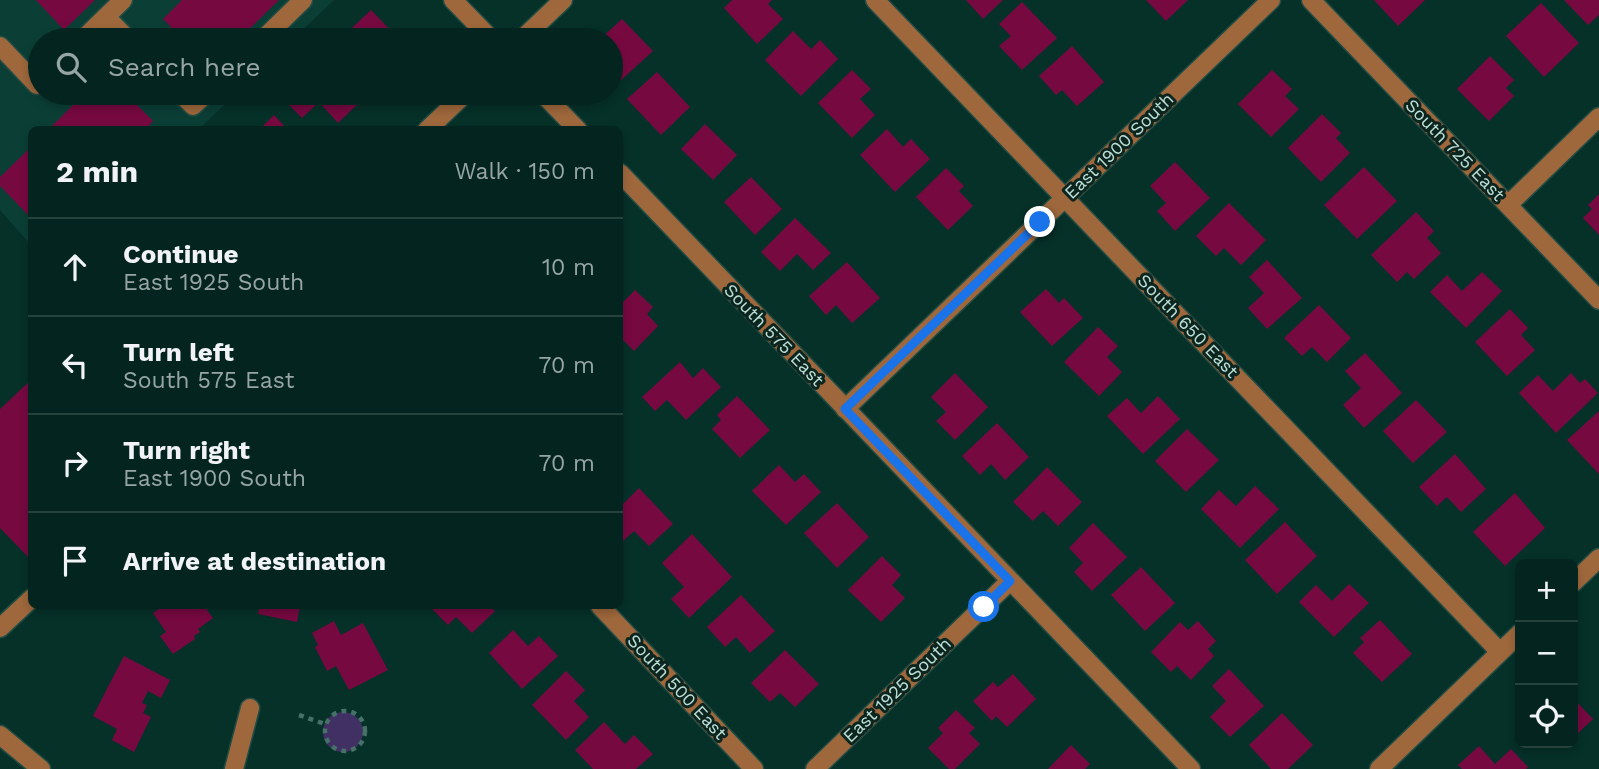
<!DOCTYPE html>
<meta charset="utf-8">
<style>
:root{--surface:#04251f;--page:#12312c;--text:#f1f3f6;--muted:#97a5a4;--line:#25423d}
body{margin:0;font-family:"Work Sans",sans-serif;background:var(--page);color:var(--text)}
.controls{position:absolute;right:21px;bottom:21px;display:grid;overflow:hidden;border-radius:10px;box-shadow:0 4px 10px #0003}
.controls button{width:63px;height:63px;display:grid;place-items:center;padding:0;border:0;border-bottom:2px solid var(--line);background:var(--surface);color:var(--text);font:35px sans-serif}
.stop{position:absolute;width:21px;height:21px;margin:-16px;border:5px solid #1a73e8;border-radius:50%;background:#fff}
.stop.end{background:#1a73e8;border-color:#fff;box-shadow:0 2px 7px #0008}
.list{margin:0;padding:0;list-style:none}
h2{display:flex;justify-content:space-between;align-items:center;height:91px;margin:0;padding:0 28px;font-size:30px}
h2 small{font-size:23px;font-weight:400;color:var(--muted)}
.list li{display:grid;grid-template-columns:46px 1fr auto;gap:21px;align-items:center;box-sizing:border-box;height:98px;padding:0 28px;border-top:2px solid var(--line)}
.list b{display:block;font-size:26px;white-space:nowrap}
.list p{margin:0;font-size:23px;white-space:nowrap;color:var(--muted)}
.list em{font-size:23px;font-style:normal;color:var(--muted)}
.icon{flex:none;width:38px;height:38px;fill:none;stroke:currentColor;stroke-width:2;stroke-linecap:round;stroke-linejoin:round}
.map{position:relative;flex:none;width:1599px;height:769px;overflow:hidden}
.search{position:absolute;background:var(--surface);box-shadow:0 4px 10px #0003;left:28px;top:28px;width:595px;height:77px;display:flex;align-items:center;gap:18px;box-sizing:border-box;padding:0 24px;border-radius:38px;color:var(--muted);font-size:26px}
.panel{position:absolute;background:var(--surface);box-shadow:0 4px 10px #0003;left:28px;top:126px;width:595px;height:483px;border-radius:10px}
.map>svg:first-child{display:block}
.built{fill:#0b3f36}
.green{fill:#413063}
.building{fill:#770941}
.lines{fill:none;stroke-linecap:round;stroke-linejoin:round}
.minor-casing{stroke:#224d45;stroke-width:21}
.path{stroke:#477068;stroke-width:4.5;stroke-dasharray:5 5;stroke-linecap:butt}
.minor{stroke:#9f683c;stroke-width:18}
.route{stroke:#1a73e8;stroke-width:9}
.labels{text-anchor:middle;stroke-width:6;stroke-linejoin:round;paint-order:stroke}
.street-label{font-size:18px;fill:#bce0d7;stroke:#0c251f}
</style>
<div class="map">
<svg width="1599" height="769" viewBox="0 0 1599 769">
<rect width="100%" height="100%" fill="#053129"/>
<polygon class="built" points="0,0 334,0 292,40 40,40 40,93 237,93 199,129 32,130 31,245 0,210"/>
<circle class="green" cx="343" cy="732" r="20"/>
<g class="building">
<polygon points="36,0 95,0 64,30"/>
<polygon points="182,0 279,0 238,40 184,40 163,19"/>
<polygon points="732,0 772,0 768,4 783,19 757,44 724,8"/>
<polygon points="966,0 1003,0 983,19"/>
<polygon points="1146,0 1188,0 1166,21"/>
<polygon points="1374,0 1425,0 1398,26"/>
<polygon points="1564,0 1599,0 1599,15 1588,25"/>
<polygon points="1022,2 1057,38 1022,70 999,46 1011,36 999,24"/>
<polygon points="1541,3 1579,43 1544,77 1506,36"/>
<polygon points="371,10 400,40 339,40"/>
<polygon points="622,19 653,51 619,82 611,73 611,40 599,40"/>
<polygon points="793,31 811,49 820,40 838,59 801,96 765,60"/>
<polygon points="1072,46 1104,82 1077,106 1062,90 1056,95 1039,76"/>
<polygon points="1490,56 1514,80 1506,88 1514,96 1489,121 1457,89"/>
<polygon points="852,70 871,89 860,99 875,115 852,138 818,103"/>
<polygon points="1272,70 1292,89 1285,96 1299,109 1271,137 1238,104"/>
<polygon points="657,72 690,107 661,135 627,99"/>
<polygon points="85,93 125,93 153,121 145,130 48,130"/>
<polygon points="291,93 354,93 361,101 338,123 319,102 302,118 284,100"/>
<polygon points="1322,114 1341,133 1336,138 1350,153 1321,182 1288,148"/>
<polygon points="274,115 288,130 259,130"/>
<polygon points="705,124 737,155 713,180 681,149"/>
<polygon points="887,129 903,147 911,139 930,159 895,192 860,155"/>
<polygon points="32,146 32,219 0,186 0,177"/>
<polygon points="1175,162 1210,198 1175,231 1157,211 1166,203 1150,186"/>
<polygon points="1364,167 1397,201 1357,239 1324,205"/>
<polygon points="946,168 964,186 959,191 973,206 948,230 916,197"/>
<polygon points="751,177 782,209 755,235 724,202"/>
<polygon points="1599,194 1599,235 1583,218 1592,209 1588,205"/>
<polygon points="1229,203 1266,240 1241,265 1224,248 1216,256 1196,236"/>
<polygon points="1416,212 1434,231 1427,238 1441,253 1414,279 1407,272 1397,282 1371,255"/>
<polygon points="795,218 831,253 813,270 797,254 780,271 761,252"/>
<polygon points="1267,260 1302,298 1267,329 1248,308 1264,293 1249,277"/>
<polygon points="847,262 880,298 852,323 836,305 826,315 809,296"/>
<polygon points="1482,272 1502,291 1466,328 1430,292 1447,275 1462,291"/>
<polygon points="1046,289 1059,303 1064,298 1083,318 1052,346 1020,312"/>
<polygon points="635,290 653,307 647,314 658,326 634,351 620,337 620,305"/>
<polygon points="1319,305 1351,338 1327,362 1312,347 1302,356 1284,338"/>
<polygon points="1510,309 1528,328 1521,335 1535,350 1507,376 1475,342"/>
<polygon points="1098,327 1118,346 1107,357 1122,372 1099,396 1064,362"/>
<polygon points="1365,353 1402,393 1364,428 1343,405 1361,388 1345,371"/>
<polygon points="680,362 693,378 703,368 721,387 686,420 667,400 655,411 642,397"/>
<polygon points="955,373 988,407 955,440 936,421 946,412 931,397"/>
<polygon points="1571,373 1580,383 1585,379 1598,393 1556,433 1519,393 1538,375 1553,391"/>
<polygon points="32,379 32,561 0,528 0,409"/>
<polygon points="737,396 770,430 740,458 712,429 721,420 717,415"/>
<polygon points="1158,396 1180,419 1143,454 1107,416 1127,398 1141,413"/>
<polygon points="1416,400 1447,432 1413,463 1383,431"/>
<polygon points="1599,411 1599,474 1567,440"/>
<polygon points="997,423 1029,457 1005,480 991,464 980,475 962,456"/>
<polygon points="1187,429 1219,460 1186,492 1155,461"/>
<polygon points="1455,454 1486,489 1461,512 1447,497 1437,506 1419,487"/>
<polygon points="779,465 795,482 804,474 821,492 786,525 752,491"/>
<polygon points="1047,467 1082,502 1058,526 1043,511 1033,521 1013,502"/>
<polygon points="1255,486 1279,509 1240,548 1201,509 1219,490 1236,506"/>
<polygon points="639,488 673,524 649,546 634,531 623,541 620,537 620,507"/>
<polygon points="1515,493 1545,528 1505,566 1473,532"/>
<polygon points="837,503 869,537 837,568 804,533"/>
<polygon points="1285,522 1317,556 1277,594 1245,560"/>
<polygon points="1093,523 1127,557 1092,591 1074,572 1083,563 1069,548"/>
<polygon points="692,534 732,577 689,618 671,599 684,587 662,563"/>
<polygon points="882,556 901,575 892,585 905,598 881,622 848,590"/>
<polygon points="1141,567 1175,603 1145,631 1111,595"/>
<polygon points="1349,584 1369,603 1334,637 1299,602 1316,585 1332,601"/>
<polygon points="741,595 775,631 750,653 736,637 725,647 707,627"/>
<polygon points="163,606 204,606 213,618 198,629 200,632 194,636 195,639 173,654 160,636 166,632 153,613"/>
<polygon points="260,606 300,606 297,622 258,614"/>
<polygon points="436,606 489,606 495,611 472,633 456,617 448,625 432,609"/>
<polygon points="1380,620 1412,654 1382,682 1353,653 1364,642 1360,638"/>
<polygon points="334,621 341,635 363,623 388,670 349,690 336,666 327,671 315,647 318,645 312,633"/>
<polygon points="1198,621 1216,641 1208,649 1214,656 1191,680 1177,666 1171,672 1151,652 1180,622 1188,630"/>
<polygon points="513,630 528,646 539,636 558,656 522,689 489,653"/>
<polygon points="785,650 819,684 795,707 780,693 770,702 751,683"/>
<polygon points="124,656 170,680 161,698 148,691 142,703 147,705 143,713 151,717 134,752 112,740 117,729 93,716"/>
<polygon points="1229,669 1264,706 1230,737 1210,717 1226,701 1212,686"/>
<polygon points="566,671 585,690 574,701 589,717 566,740 532,705"/>
<polygon points="1013,674 1036,699 1007,727 996,716 992,721 973,701 993,682 998,687"/>
<polygon points="1573,698 1593,719 1573,738"/>
<polygon points="956,710 975,728 969,733 980,744 955,769 949,769 928,748 943,733 938,728"/>
<polygon points="1282,713 1313,745 1288,769 1271,769 1249,745"/>
<polygon points="604,722 625,744 634,735 653,754 636,769 593,769 575,750"/>
<polygon points="1071,745 1090,764 1085,769 1048,769"/>
<polygon points="1479,746 1495,764 1511,749 1528,767 1526,769 1462,769 1458,765"/>
</g>
<g class="lines">
<defs>
<g id="minor">
<polyline points="453,0 492,40"/>
<polyline points="875,0 1500,652"/>
<polyline points="1311,0 1599,300"/>
<polyline points="106,17 129,40"/>
<polyline points="82,40 123,0"/>
<polyline points="262,40 303,0"/>
<polyline points="521,40 563,0"/>
<polyline points="0,46 37,85 40,82"/>
<polyline points="180,93 193,106 207,93"/>
<polyline points="542,93 578,130"/>
<polyline points="427,130 466,93"/>
<polyline points="620,173 1191,769"/>
<polyline points="1508,205 1599,117"/>
<polyline points="845,409 1271,0"/>
<polyline points="1573,583 1599,558"/>
<polyline points="600,606 754,769"/>
<polyline points="0,628 32,598"/>
<polyline points="0,735 41,769"/>
<polyline points="234,769 250,708"/>
<polyline points="815,769 1010,581"/>
<polyline points="1379,769 1520,633"/>
</g>
</defs>
<use href="#minor" class="minor-casing"/>
<g class="path">
<circle cx="345" cy="731" r="20"/>
<polyline points="299,715 325,724"/>
</g>
<use href="#minor" class="minor"/>
</g>
<g class="lines">
<polyline class="route" points="984,607 1010,581 845,409 1040,222"/>
</g>
<g class="labels">
<g class="street-label">
<text transform="translate(1119 146) rotate(-44)" y="6">East 1900 South</text>
<text transform="translate(1455 150) rotate(46)" y="6">South 725 East</text>
<text transform="translate(1188 326) rotate(46)" y="6">South 650 East</text>
<text transform="translate(774 335) rotate(46)" y="6">South 575 East</text>
<text transform="translate(677 687) rotate(47)" y="6">South 500 East</text>
<text transform="translate(897 690) rotate(-44)" y="6">East 1925 South</text>
</g>
</g>
</svg>
<div class="controls">
<button>+</button>
<button>−</button>
<button><svg class="icon" aria-label="locate" viewBox="0 0 24 24"><circle cx="12" cy="12" r="6"/><path d="M12 2v4M12 18v4M2 12h4M18 12h4"/></svg></button>
</div>
<div class="stop" style="left:984px;top:607px"></div>
<div class="stop end" style="left:1040px;top:222px"></div>
<div class="search"><svg class="icon" aria-label="search" viewBox="0 0 24 24"><circle cx="10" cy="10" r="6"/><path d="M15 15l6 6"/></svg>Search here</div>
<section class="panel">
<h2>2 min<small>Walk · 150 m</small></h2>
<ul class="list">
<li><svg class="icon" aria-label="ahead" viewBox="0 0 24 24"><path d="M12 20V5M6 11l6-6 6 6"/></svg><div><b>Continue</b><p>East 1925 South</p></div><em>10 m</em></li>
<li><svg class="icon" aria-label="left" viewBox="0 0 24 24"><path d="M17 20v-9H6M10 6l-5 5 5 5"/></svg><div><b>Turn left</b><p>South 575 East</p></div><em>70 m</em></li>
<li><svg class="icon" aria-label="right" viewBox="0 0 24 24"><path d="M7 20v-9h11M14 6l5 5-5 5"/></svg><div><b>Turn right</b><p>East 1900 South</p></div><em>70 m</em></li>
<li><svg class="icon" aria-label="arrive" viewBox="0 0 24 24"><path d="M6 21V4h12l-3 4 3 4H6"/></svg><div><b>Arrive at destination</b></div></li>
</ul>
</section>
</div>
